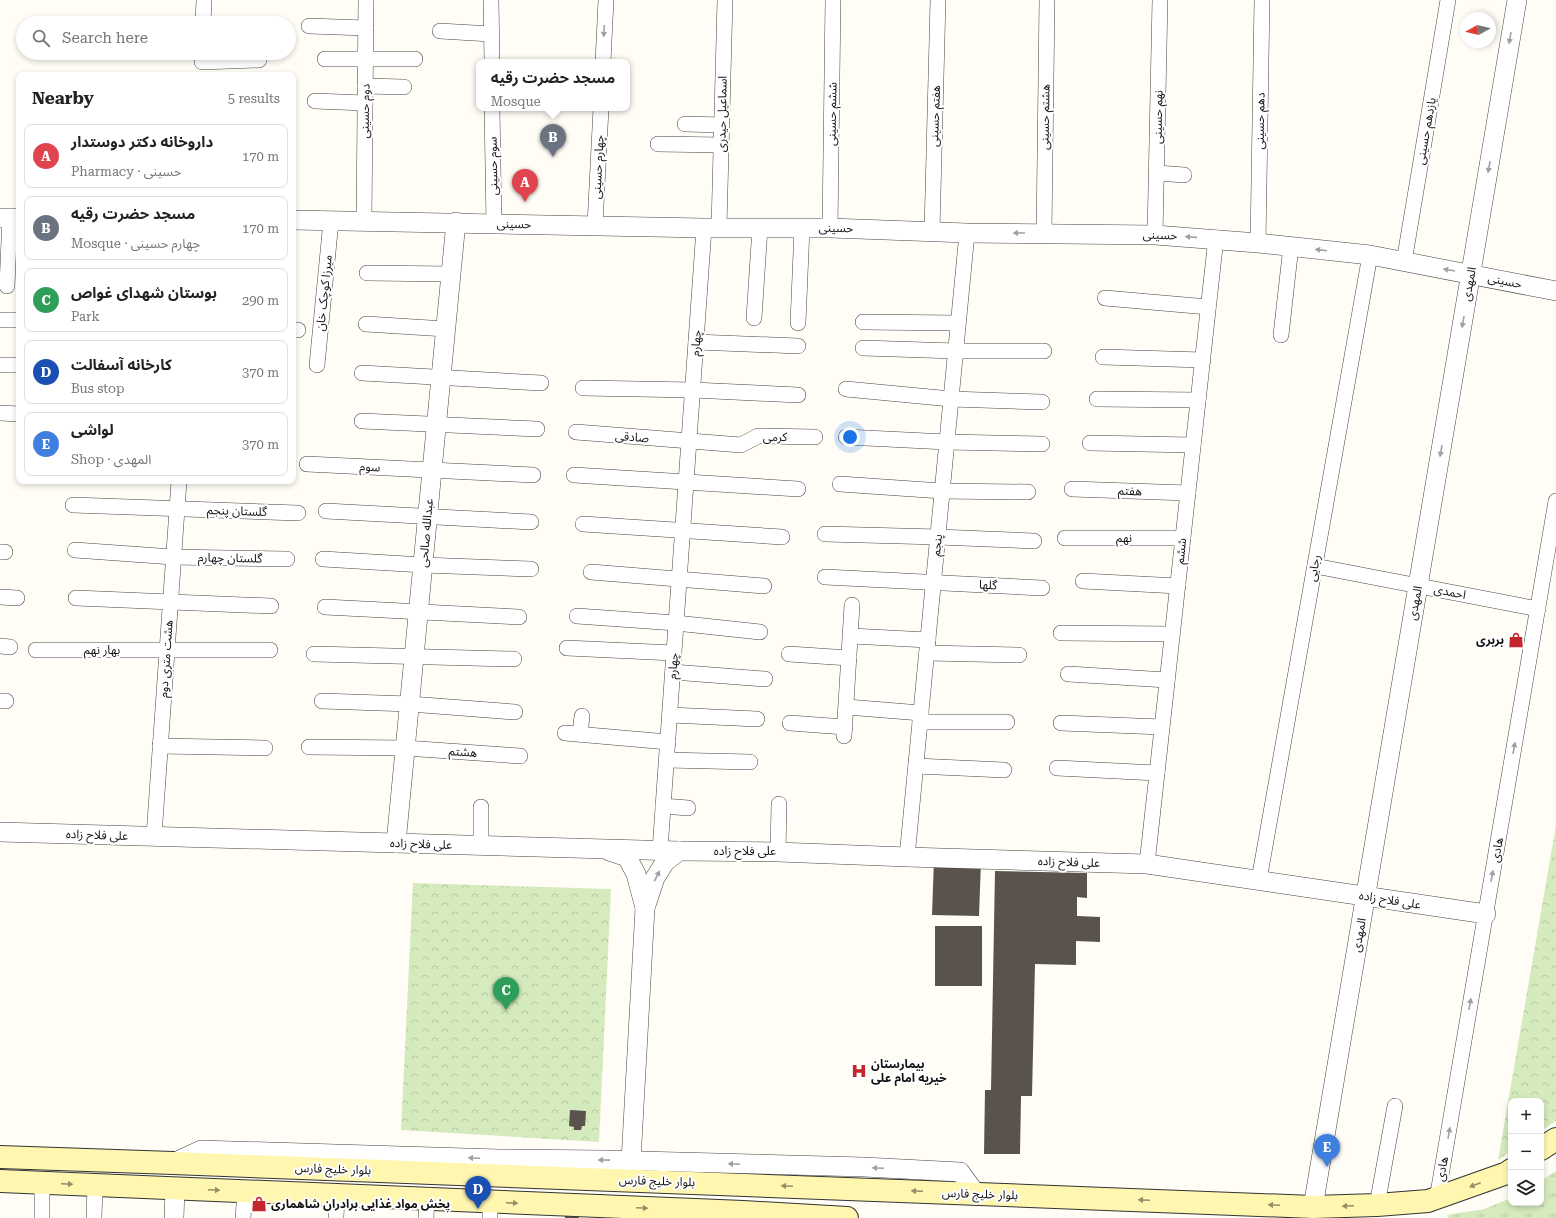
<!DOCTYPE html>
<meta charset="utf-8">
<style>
:root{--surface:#fff;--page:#f2f2f2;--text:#222;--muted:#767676;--line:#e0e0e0;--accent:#c4262e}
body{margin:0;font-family:"Roboto Serif","Noto Sans Arabic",serif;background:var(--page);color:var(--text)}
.controls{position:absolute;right:12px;bottom:12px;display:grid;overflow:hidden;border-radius:8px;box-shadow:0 2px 6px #0003}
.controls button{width:36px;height:36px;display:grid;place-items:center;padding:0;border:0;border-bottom:1px solid var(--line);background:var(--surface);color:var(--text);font:20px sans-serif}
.compass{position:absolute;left:1460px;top:12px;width:36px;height:36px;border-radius:50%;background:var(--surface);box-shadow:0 2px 6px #0003;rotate:262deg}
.you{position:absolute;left:850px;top:437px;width:14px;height:14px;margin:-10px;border:3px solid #fff;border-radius:50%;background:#1a73e8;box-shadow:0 0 0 6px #1a73e833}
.badge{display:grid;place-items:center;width:26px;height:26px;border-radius:50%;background:var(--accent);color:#fff;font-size:13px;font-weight:700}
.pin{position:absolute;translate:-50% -33px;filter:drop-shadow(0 1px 2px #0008)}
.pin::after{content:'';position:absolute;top:21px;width:14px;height:12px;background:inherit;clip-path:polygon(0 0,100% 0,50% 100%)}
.popup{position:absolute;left:476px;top:59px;width:154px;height:52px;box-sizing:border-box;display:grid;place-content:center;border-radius:8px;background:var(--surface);filter:drop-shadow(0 1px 3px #0005);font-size:13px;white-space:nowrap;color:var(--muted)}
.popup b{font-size:15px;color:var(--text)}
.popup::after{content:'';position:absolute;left:50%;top:100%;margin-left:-8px;border:8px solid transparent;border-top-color:var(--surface)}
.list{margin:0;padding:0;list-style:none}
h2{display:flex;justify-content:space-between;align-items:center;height:52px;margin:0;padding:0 16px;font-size:17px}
h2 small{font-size:13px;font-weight:400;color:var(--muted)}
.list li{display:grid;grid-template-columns:26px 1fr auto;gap:12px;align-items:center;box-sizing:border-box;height:64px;margin:0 8px 8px;padding:0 8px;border:1px solid var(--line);border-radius:8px}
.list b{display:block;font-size:15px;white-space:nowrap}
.list p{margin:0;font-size:13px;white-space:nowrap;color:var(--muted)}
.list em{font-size:13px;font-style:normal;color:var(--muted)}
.icon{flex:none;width:22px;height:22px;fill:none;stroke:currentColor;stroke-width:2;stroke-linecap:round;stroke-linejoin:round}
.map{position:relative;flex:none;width:1556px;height:1218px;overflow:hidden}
.search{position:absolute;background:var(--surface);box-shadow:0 2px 6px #0003;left:16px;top:16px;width:280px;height:44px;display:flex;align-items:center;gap:10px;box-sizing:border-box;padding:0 14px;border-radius:22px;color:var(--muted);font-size:15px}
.panel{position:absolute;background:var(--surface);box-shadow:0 2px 6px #0003;left:16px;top:72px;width:280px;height:412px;border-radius:8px}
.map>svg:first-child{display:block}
.grass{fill:url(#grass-tufts)}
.park{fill:url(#park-crowns)}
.building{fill:#5a524d}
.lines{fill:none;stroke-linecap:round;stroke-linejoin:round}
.minor-casing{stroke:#444;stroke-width:16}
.tertiary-casing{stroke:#444;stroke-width:20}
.secondary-casing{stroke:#333;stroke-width:24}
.minor{stroke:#fff;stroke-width:15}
.tertiary{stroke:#fff;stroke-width:19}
.secondary{stroke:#fff6b0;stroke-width:22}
.oneway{fill:#a0a0a0}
.oneway2{fill:#948f68}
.labels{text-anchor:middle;stroke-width:4;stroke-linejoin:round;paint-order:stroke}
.street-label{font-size:12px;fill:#111;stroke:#fff}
.poi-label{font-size:12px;font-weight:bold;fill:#111;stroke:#fff;text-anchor:start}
</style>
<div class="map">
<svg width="1556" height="1218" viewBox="0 0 1556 1218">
<defs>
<pattern id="grass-tufts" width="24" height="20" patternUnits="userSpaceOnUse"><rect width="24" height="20" fill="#d5ebbd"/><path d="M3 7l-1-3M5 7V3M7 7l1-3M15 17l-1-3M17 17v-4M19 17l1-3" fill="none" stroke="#b6c8a1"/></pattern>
<pattern id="park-crowns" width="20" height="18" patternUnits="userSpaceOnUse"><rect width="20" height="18" fill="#d5ebbd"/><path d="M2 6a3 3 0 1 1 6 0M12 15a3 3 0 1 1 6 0" fill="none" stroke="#b6c8a1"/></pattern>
</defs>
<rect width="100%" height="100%" fill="#fffdf5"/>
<polygon class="grass" points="1556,1171 1556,1218 1448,1218 1447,1215 1484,1209 1511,1198 1511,1203 1541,1203 1541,1181"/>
<g class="park">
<polygon points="1556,825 1556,1121 1541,1131 1541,1101 1511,1101 1511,1151 1498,1160"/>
<polygon points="413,883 611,889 599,1142 401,1130"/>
</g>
<g class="building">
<polygon points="934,859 981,861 979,916 932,915"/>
<polygon points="995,871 1087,873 1087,898 1077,897 1077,916 1100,917 1100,942 1076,941 1076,965 1035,964 1032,1096 1021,1096 1020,1154 984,1154 985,1090 991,1090"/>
<rect x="935" y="926" width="47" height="60"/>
<polygon points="570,1110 586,1111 585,1126 582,1126 581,1130 574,1130 574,1127 569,1126"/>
<polygon points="565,1216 579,1217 579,1218 565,1218"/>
</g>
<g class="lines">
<defs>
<g id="minor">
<polyline points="491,0 492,62"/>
<polyline points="203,23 204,0"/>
<polyline points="309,26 366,28"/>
<polyline points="440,31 491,34"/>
<polyline points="325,59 415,59"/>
<polyline points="202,62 259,60"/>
<polyline points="603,62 606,0"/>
<polyline points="365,86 404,87"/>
<polyline points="315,101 365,103"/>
<polyline points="492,108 494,224"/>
<polyline points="685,124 722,125"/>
<polyline points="658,144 722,145"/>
<polyline points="1157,173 1184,175"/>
<polyline points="364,222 366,0"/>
<polyline points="595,225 601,108"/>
<polyline points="719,227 725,0"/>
<polyline points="830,228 833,0"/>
<polyline points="932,231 938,0"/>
<polyline points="1044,233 1047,0"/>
<polyline points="1155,235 1160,0"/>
<polyline points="1258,243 1262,0"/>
<polyline points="1404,262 1448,0"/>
<polyline points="367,273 451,274"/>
<polyline points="7,286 10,218"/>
<polyline points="1105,298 1208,307"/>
<polyline points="754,318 760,228"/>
<polyline points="0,320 19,320"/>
<polyline points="863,322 958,323"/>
<polyline points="798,323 802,228"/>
<polyline points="366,324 446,329"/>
<polyline points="293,330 298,330"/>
<polyline points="1281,335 1291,246"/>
<polyline points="696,342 798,346"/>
<polyline points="863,348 956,351 1044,351"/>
<polyline points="1103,357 1203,360"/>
<polyline points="0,365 19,365"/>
<polyline points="317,365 331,221"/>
<polyline points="362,373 541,383"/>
<polyline points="583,388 693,390 798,395"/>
<polyline points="846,389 951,399 1042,402"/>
<polyline points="1097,399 1198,400"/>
<polyline points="0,413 19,414"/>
<polyline points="362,421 537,429"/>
<polyline points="576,432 741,445 758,436 815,437"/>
<polyline points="846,437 947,442 1042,444"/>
<polyline points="1090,443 1193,445"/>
<polyline points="307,464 533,475"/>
<polyline points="574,475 798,489"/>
<polyline points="840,484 942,491 1028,492"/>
<polyline points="1072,489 1188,493"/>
<polyline points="73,505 298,513"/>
<polyline points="326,511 531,522"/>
<polyline points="583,524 782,537"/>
<polyline points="825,534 938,537 1034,541"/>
<polyline points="1065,538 1183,538"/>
<polyline points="75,550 173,557 287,559"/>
<polyline points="0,552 5,552"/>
<polyline points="323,559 423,565 531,569"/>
<polyline points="1315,566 1538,609"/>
<polyline points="591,572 764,586"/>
<polyline points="825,577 1042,588"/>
<polyline points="1083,581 1178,586"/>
<polyline points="0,597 17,598"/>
<polyline points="76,598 271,606"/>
<polyline points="325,607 519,617"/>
<polyline points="577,616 676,623 760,632"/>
<polyline points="1061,633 1172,634"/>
<polyline points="851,636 928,640"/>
<polyline points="0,646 10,647"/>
<polyline points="567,648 674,653"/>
<polyline points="36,650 270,650"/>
<polyline points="927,653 1019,655"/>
<polyline points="314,654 514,659"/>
<polyline points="789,654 849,658"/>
<polyline points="673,672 765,679"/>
<polyline points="1068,674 1167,680"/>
<polyline points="0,701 6,701"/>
<polyline points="322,701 410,704 515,712"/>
<polyline points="847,707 921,713"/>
<polyline points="670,715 757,719"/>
<polyline points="920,722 1007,722"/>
<polyline points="790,723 845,727"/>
<polyline points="1061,723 1162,727"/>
<polyline points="565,733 668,742"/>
<polyline points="580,734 582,716"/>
<polyline points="844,736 852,605"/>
<polyline points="160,746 265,748"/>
<polyline points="309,747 405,748 520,756"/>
<polyline points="667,760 750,762"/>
<polyline points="916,766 1004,770"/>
<polyline points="1057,768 1157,773"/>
<polyline points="663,806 688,808"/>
<polyline points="154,836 179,481"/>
<polyline points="481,845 481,807"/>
<polyline points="660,850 704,228"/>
<polyline points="778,852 779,804"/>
<polyline points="907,857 967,233"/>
<polyline points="1147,864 1216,238"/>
<polyline points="1259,880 1370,255"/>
<polyline points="1437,1199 1556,501"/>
<polyline points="1377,1205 1395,1106"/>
<polyline points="42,1218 42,1183"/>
<polyline points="94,1218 95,1185"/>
<polyline points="243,1218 245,1192"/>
<polyline points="336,1218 337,1195"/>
<polyline points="426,1218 427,1199"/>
<polyline points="490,1218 490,1202"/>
</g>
<g id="tertiary">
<polyline points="0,218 19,218"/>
<polyline points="293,220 704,228 830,228 967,233 1155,235 1258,243 1370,255 1556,291"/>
<polyline points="0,832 679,851 778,852 907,857 1147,864 1486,914"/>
<polyline points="396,843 456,222"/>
<polyline points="609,851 627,857 636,874 645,908"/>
<polyline points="631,1161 645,908 655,878 665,862 679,851"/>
<polyline points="173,1163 201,1150 499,1159 603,1160 864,1167 960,1172 976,1194"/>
<polyline points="1313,1207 1517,0"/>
<polyline points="174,1218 175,1189"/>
</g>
<g id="secondary">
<polyline points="1541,1149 1556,1139"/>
<polyline points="0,1157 173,1163 1313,1207 1377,1205 1428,1201 1507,1173 1511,1170"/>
<polyline points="0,1181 743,1212 847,1218"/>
</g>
</defs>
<use href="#minor" class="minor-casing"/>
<use href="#tertiary" class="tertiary-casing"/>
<use href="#secondary" class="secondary-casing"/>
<use href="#minor" class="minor"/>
<use href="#tertiary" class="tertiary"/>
<use href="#secondary" class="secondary"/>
</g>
<defs><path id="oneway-solid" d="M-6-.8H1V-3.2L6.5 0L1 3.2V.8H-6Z"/></defs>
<g class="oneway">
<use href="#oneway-solid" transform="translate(604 31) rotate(93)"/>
<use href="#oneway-solid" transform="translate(1510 38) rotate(100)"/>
<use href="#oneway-solid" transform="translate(1489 167) rotate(100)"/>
<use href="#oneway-solid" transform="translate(1019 233) rotate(-180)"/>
<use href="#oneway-solid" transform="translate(1191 237) rotate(-176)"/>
<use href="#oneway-solid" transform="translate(1321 250) rotate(-173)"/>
<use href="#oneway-solid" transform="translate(1449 270) rotate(-170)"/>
<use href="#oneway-solid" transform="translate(1463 322) rotate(100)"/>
<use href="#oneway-solid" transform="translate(1441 451) rotate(100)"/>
<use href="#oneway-solid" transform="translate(1514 748) rotate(-80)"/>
<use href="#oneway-solid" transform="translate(657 876) rotate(-63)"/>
<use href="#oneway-solid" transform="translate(1492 876) rotate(-80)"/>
<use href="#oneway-solid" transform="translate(1470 1004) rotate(-80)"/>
<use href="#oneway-solid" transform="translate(1449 1133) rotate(-80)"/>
<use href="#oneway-solid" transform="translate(474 1158) rotate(-178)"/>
<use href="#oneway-solid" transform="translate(604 1160) rotate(-179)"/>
<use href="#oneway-solid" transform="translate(734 1164) rotate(-178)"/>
<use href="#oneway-solid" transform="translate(878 1168) rotate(-177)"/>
</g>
<g class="oneway2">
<use href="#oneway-solid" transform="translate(67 1184) rotate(2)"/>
<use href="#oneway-solid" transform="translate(1475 1185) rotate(159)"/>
<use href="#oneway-solid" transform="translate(787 1186) rotate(-178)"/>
<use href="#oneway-solid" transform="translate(214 1190) rotate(2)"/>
<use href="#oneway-solid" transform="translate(917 1191) rotate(-177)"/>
<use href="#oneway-solid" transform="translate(1144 1200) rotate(-178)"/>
<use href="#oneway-solid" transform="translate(512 1203) rotate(2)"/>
<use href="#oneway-solid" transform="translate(1274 1205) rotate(-178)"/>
<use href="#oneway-solid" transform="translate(1348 1206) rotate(178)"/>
<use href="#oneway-solid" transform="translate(642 1208) rotate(2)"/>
</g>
<defs>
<symbol id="shop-bare" viewBox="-9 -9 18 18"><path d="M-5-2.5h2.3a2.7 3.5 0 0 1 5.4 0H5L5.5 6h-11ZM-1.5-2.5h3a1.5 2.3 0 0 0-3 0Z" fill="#c4262e" stroke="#fff" stroke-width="2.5" paint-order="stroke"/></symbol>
<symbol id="hospital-bare" viewBox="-9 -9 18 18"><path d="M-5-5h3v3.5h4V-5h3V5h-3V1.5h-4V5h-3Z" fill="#c4262e" stroke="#fff" stroke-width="2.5" paint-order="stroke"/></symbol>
</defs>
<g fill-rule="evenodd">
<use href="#shop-bare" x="1505" y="629" width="22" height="22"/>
<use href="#hospital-bare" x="848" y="1060" width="22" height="22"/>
<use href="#shop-bare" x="248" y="1193" width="22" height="22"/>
</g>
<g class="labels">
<g class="street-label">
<text transform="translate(365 111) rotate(-89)" y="4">دوم حسینی</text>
<text transform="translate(722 114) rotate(-89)" y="4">اسماعیل حیدری</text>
<text transform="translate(832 114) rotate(-89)" y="4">ششم حسینی</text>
<text transform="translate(935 116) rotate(-88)" y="4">هفتم حسینی</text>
<text transform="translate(1045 117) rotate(-89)" y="4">هشتم حسینی</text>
<text transform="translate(1158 117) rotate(-89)" y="4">نهم حسینی</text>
<text transform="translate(1260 121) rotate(-89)" y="4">دهم حسینی</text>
<text transform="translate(1426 131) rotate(-80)" y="4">یازدهم حسینی</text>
<text transform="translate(493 166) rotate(-91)" y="4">سوم حسینی</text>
<text transform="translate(598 167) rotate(-87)" y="4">چهارم حسینی</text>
<text transform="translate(514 224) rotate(1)" y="4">حسینی</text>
<text transform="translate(836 228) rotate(1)" y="4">حسینی</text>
<text transform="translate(1160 235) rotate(2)" y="4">حسینی</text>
<text transform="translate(1505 281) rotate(11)" y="4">حسینی</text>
<text transform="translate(1469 284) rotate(-80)" y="4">المهدی</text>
<text transform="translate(324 293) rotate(-84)" y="4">میرزا کوچک خان</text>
<text transform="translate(696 343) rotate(-86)" y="4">چهارم</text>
<text transform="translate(632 437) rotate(4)" y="4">صادقی</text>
<text x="775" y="441">کرمی</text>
<text transform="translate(370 467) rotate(3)" y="4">سوم</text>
<text transform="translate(1130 491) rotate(2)" y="4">هفتم</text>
<text transform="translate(237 511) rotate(2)" y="4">گلستان پنجم</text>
<text transform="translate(426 533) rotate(-85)" y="4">عبدالله صالحی</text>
<text x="1124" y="542">نهم</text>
<text transform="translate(937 545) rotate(-84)" y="4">پنجم</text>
<text transform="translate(1181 551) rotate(-84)" y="4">ششم</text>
<text transform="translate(230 558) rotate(1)" y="4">گلستان چهارم</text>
<text transform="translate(1314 568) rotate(-80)" y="4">رجایی</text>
<text transform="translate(988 585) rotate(3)" y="4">گلها</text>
<text transform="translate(1450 592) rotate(11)" y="4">احمدی</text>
<text transform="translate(1415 603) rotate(-80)" y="4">المهدی</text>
<text x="102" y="654">بهار نهم</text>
<text transform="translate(166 659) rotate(-86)" y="4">هشت متری دوم</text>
<text transform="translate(673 666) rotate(-86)" y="4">چهارم</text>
<text transform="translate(463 752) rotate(4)" y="4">هشتم</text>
<text transform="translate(97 835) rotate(2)" y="4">علی فلاح زاده</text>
<text transform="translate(421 844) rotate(2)" y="4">علی فلاح زاده</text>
<text transform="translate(1497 850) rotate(-80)" y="4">هادی</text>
<text x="745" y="855">علی فلاح زاده</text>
<text transform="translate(1069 862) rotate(2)" y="4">علی فلاح زاده</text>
<text transform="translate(1390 900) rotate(9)" y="4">علی فلاح زاده</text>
<text transform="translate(1359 935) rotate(-80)" y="4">المهدی</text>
<text transform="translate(333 1169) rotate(2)" y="4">بلوار خلیج فارس</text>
<text transform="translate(1442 1169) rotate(-80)" y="4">هادی</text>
<text transform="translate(657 1181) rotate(2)" y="4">بلوار خلیج فارس</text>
<text transform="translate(980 1194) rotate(2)" y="4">بلوار خلیج فارس</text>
</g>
<g class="poi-label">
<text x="1504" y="644" text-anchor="end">بربری</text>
<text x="871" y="1068">بیمارستان<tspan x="871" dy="14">خیریه امام علی</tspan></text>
<text x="271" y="1208">پخش مواد غذایی برادران شاهماری</text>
</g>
</g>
</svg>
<div class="controls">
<button>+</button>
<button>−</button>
<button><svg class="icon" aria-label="layers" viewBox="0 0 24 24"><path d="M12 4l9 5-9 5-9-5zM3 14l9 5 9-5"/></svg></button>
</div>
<svg class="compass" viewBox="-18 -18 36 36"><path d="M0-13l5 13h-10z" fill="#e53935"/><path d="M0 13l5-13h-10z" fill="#767676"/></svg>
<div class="you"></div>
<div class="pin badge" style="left:525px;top:202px;background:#e0444e">A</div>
<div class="pin badge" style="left:553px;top:157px;background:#6b7280">B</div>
<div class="popup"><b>مسجد حضرت رقیه</b>Mosque</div>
<div class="pin badge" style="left:506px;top:1010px;background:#2e9e5b">C</div>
<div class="pin badge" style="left:478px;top:1209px;background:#1a4fb4">D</div>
<div class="pin badge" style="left:1327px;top:1167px;background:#3f7fe0">E</div>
<div class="search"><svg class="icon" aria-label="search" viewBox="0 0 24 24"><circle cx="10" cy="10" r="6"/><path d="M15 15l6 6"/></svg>Search here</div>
<section class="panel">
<h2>Nearby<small>5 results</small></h2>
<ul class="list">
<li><span class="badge" style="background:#e0444e">A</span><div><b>داروخانه دکتر دوستدار</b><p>Pharmacy · حسینی</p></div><em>170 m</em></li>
<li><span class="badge" style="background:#6b7280">B</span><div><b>مسجد حضرت رقیه</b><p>Mosque · چهارم حسینی</p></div><em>170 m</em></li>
<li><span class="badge" style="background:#2e9e5b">C</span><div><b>بوستان شهدای غواص</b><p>Park</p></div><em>290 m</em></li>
<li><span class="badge" style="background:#1a4fb4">D</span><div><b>کارخانه آسفالت</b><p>Bus stop</p></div><em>370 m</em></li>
<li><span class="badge" style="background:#3f7fe0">E</span><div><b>لواشی</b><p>Shop · المهدی</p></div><em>370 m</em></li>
</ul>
</section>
</div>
